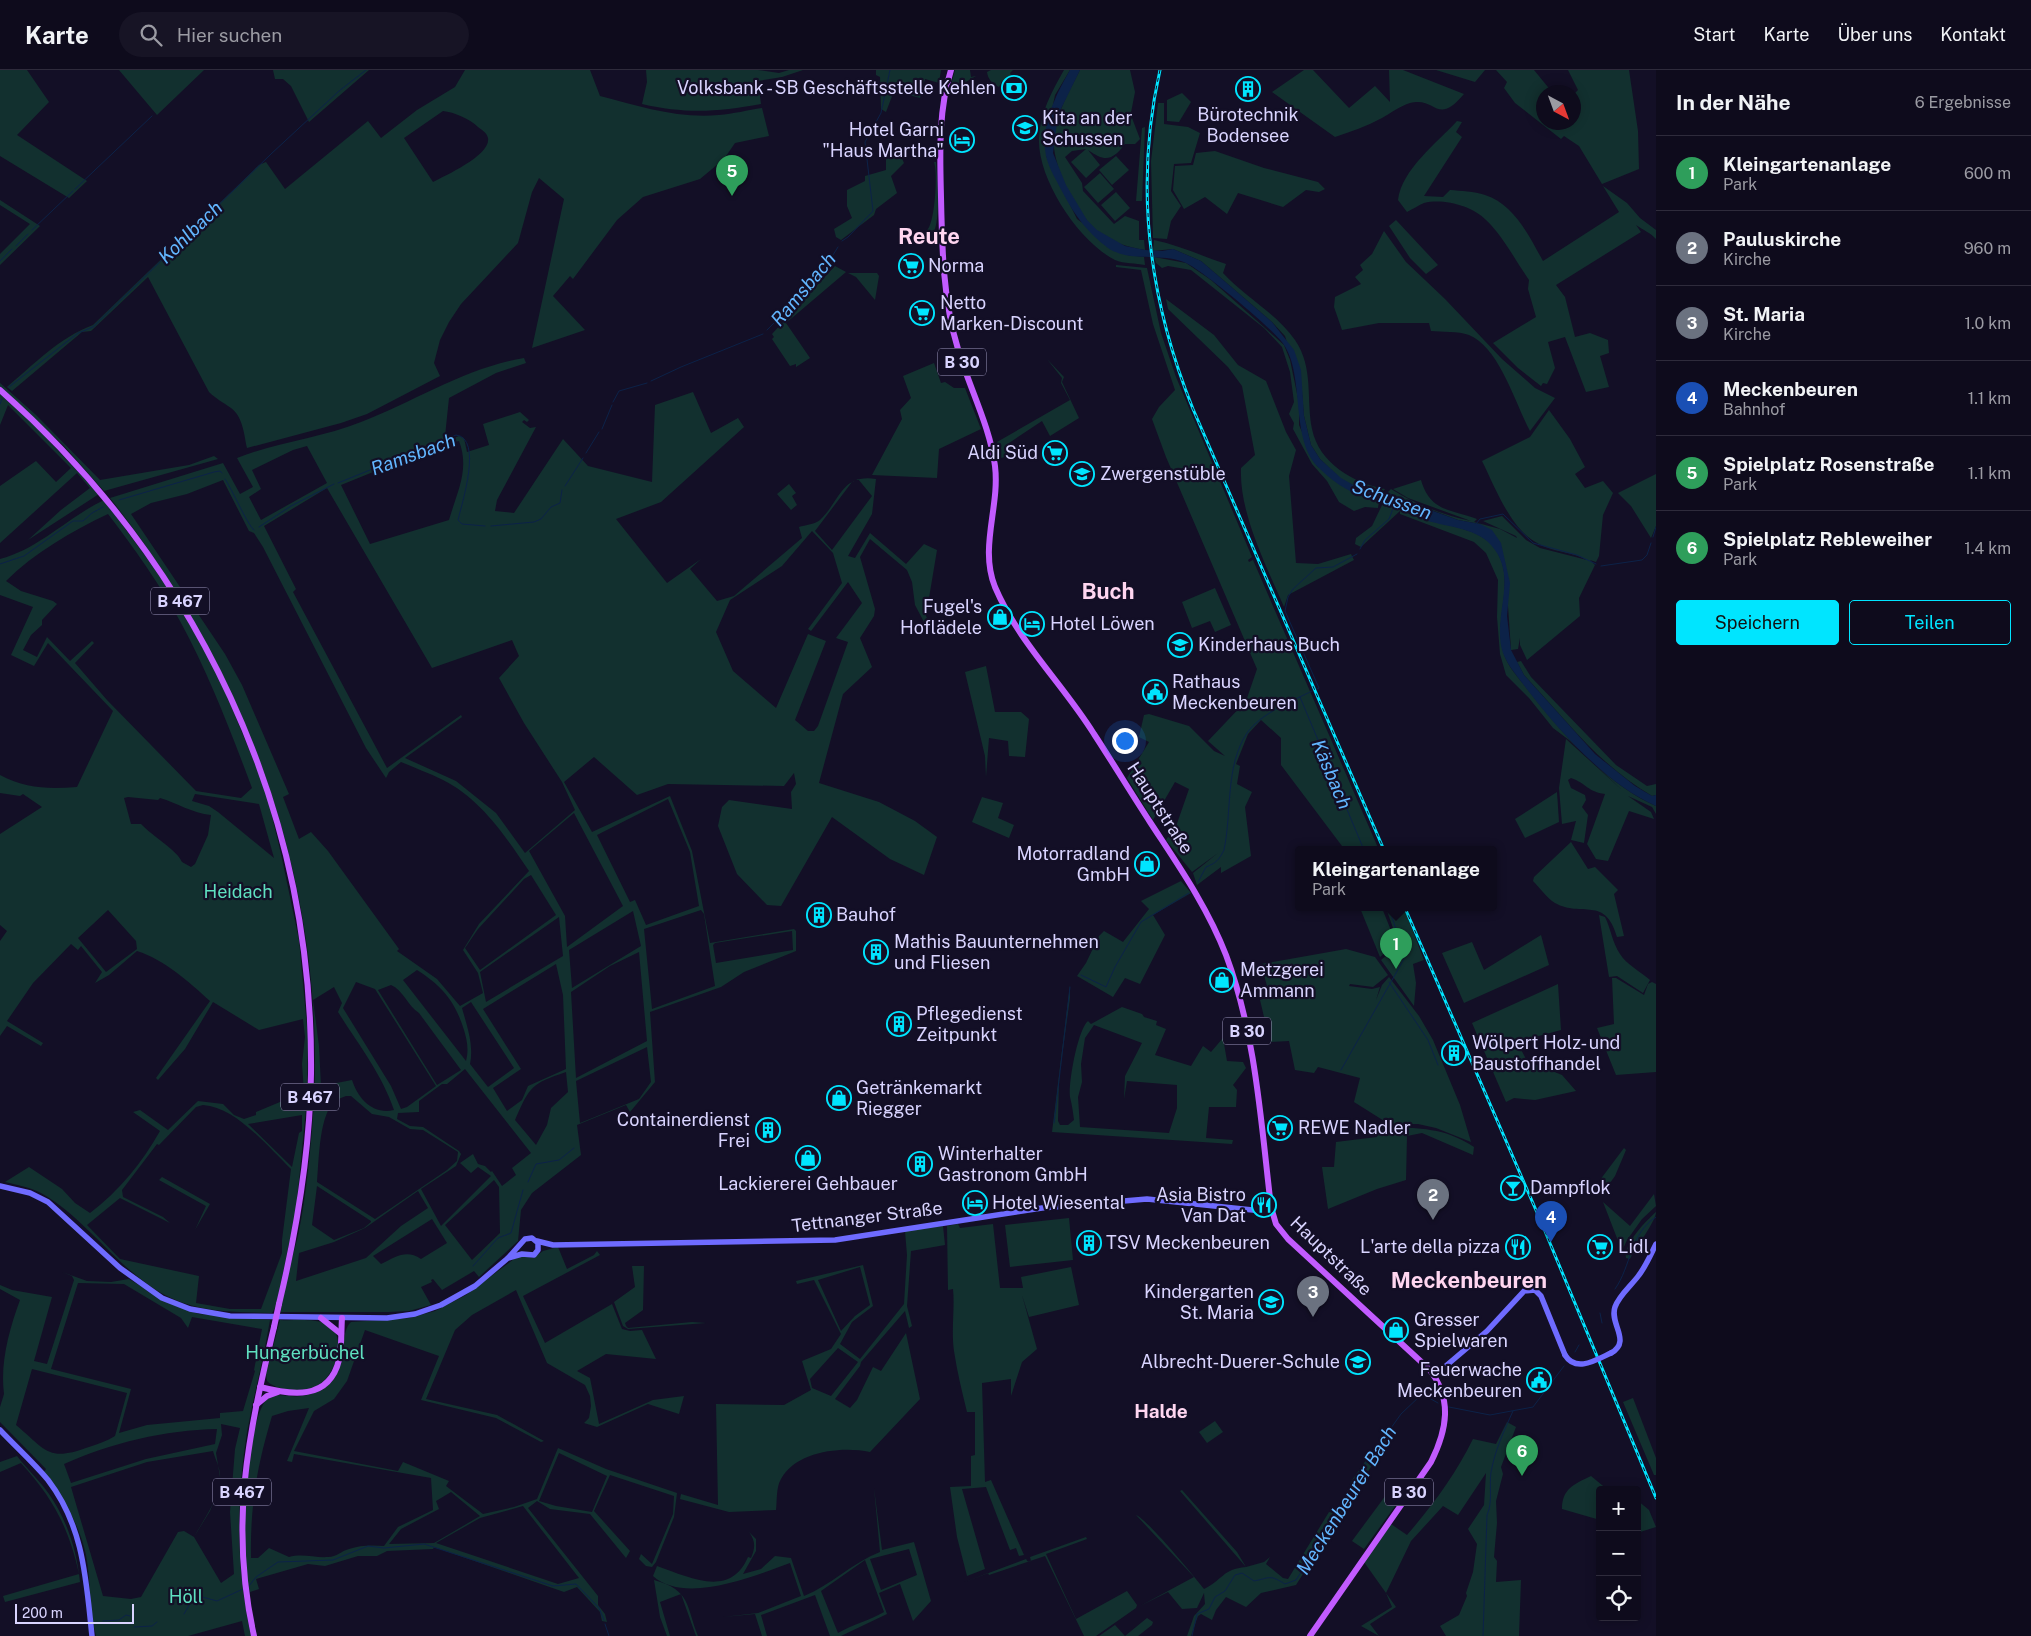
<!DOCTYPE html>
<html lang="de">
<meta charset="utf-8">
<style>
:root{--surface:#0e0b1c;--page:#171425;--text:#f1f3f6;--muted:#9b9ba3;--line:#2e2b3b;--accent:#00e5ff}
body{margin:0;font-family:"Public Sans",sans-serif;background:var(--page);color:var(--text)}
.controls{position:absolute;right:15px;bottom:15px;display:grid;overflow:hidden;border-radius:5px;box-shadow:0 2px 12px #0003}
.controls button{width:45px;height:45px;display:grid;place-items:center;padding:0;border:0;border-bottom:1px solid var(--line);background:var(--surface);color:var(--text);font:25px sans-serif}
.compass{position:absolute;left:1536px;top:15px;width:45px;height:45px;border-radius:50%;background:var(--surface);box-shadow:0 2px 12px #0003;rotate:139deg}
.scale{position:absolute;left:15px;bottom:12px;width:119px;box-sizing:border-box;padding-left:5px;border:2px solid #d9d4ff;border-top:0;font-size:14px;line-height:18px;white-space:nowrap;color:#d9d4ff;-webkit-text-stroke:4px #130f26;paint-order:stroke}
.you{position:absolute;left:1124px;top:670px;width:18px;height:18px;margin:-12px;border:4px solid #fff;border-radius:50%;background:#1a73e8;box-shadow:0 0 0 8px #1a73e833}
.badge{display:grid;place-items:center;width:32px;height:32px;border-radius:50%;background:var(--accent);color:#fff;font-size:16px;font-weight:700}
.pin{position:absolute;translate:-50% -41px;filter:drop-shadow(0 1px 2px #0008)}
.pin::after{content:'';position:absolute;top:26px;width:18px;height:15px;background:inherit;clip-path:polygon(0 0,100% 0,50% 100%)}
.popup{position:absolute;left:1295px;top:776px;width:202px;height:65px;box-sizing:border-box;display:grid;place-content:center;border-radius:5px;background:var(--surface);filter:drop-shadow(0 1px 4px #0005);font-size:16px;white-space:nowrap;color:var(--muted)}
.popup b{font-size:19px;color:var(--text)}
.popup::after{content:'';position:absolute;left:50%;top:100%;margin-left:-10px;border:10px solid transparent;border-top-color:var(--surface)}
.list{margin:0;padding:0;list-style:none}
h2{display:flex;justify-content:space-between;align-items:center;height:65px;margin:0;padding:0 20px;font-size:21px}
h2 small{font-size:16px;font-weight:400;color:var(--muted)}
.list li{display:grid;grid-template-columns:32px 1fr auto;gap:15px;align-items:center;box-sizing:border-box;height:75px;padding:0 20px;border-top:1px solid var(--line)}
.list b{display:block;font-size:19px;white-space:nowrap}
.list p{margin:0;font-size:16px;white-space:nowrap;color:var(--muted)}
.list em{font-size:16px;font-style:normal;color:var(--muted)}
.actions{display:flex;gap:10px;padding:15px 20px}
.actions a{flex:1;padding:11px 0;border:1px solid var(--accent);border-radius:5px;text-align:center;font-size:18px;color:var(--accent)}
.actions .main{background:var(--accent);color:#111}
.icon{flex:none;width:28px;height:28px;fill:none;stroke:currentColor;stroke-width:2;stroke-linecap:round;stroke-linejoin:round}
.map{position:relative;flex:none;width:1656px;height:1566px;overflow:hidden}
header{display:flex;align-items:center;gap:30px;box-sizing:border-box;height:70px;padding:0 25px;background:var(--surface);border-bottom:1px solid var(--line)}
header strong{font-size:24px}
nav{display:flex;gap:28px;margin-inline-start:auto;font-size:18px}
.search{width:350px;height:45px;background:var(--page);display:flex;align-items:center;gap:12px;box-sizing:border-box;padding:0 18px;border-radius:28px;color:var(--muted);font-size:19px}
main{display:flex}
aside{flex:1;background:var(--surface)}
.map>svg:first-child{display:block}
.green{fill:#12302f;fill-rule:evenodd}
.water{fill:#0c2248}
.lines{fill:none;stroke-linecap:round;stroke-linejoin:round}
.stream{stroke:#0c2248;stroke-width:1}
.secondary{stroke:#6f6bff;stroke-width:5.5}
.primary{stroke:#c25bff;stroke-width:6}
.rail-casing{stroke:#00e5ff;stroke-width:3}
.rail{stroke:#130f26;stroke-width:1;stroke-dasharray:4;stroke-linecap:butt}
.secondary-bridge{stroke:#6f6bff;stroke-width:5.5}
.primary-bridge{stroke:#c25bff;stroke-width:6}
.labels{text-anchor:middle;stroke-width:4.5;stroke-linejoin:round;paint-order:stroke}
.shield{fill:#130f26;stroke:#9e99be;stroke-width:1}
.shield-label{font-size:16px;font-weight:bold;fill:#d9d4ff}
.poi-label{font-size:18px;fill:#d9d4ff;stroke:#130f26;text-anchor:start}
.street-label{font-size:18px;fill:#d9d4ff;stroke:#130f26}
.park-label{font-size:18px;fill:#5fe0c0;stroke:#130f26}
.water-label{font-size:19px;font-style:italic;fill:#62b6ff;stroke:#130f26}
.neighbourhood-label{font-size:19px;font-weight:bold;fill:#ffd6f0;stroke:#130f26}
.district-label{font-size:22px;font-weight:bold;fill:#ffd6f0;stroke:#130f26}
</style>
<header>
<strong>Karte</strong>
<div class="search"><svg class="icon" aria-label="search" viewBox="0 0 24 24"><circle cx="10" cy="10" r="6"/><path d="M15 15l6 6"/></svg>Hier suchen</div>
<nav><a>Start</a><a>Karte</a><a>Über uns</a><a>Kontakt</a></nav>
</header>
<main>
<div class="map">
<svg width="1656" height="1566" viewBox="0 0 1656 1566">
<rect width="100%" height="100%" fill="#130f26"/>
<g class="green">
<polygon points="0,0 27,0 49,32 17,65 87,111 69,128 0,86"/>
<polygon points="119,0 204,0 157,45"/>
<polygon points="273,0 369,0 309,52 291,16 283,9 275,9"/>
<path d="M 465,0 L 590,0 L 600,26 C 638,36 679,49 719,45 C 733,44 748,40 762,38 L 769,66 L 735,73 L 724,89 L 700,109 L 643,127 L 617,150 L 573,209 L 570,206 L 553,226 L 585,260 L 532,278 L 564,129 L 539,108 L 532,122 L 518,173 L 461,234 L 449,252 L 440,270 L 434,293 L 440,306 L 367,344 L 341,353 L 247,378 C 244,364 243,347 231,338 C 223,332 216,329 209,322 L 148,207 L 91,261 L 82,262 L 12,321 L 7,317 C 33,295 60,267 93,255 L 259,95 L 266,92 L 285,119 L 368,51 L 381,68 L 417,40 L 455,17 ZM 443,41 C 454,42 470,49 478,57 C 482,60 487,63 488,68 C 491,85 446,105 433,112 L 404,68 Z"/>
<path d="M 646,0 L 758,0 L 779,3 L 789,0 L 803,0 L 782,7 L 758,11 L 761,34 C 718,42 685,44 642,34 L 647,12 Z"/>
<polygon points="876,0 941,0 939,13 925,9 920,28 894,21 886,42 881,39 880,7 876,5"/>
<polygon points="955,0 970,0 971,7 976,6 949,22"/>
<path d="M 991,0 L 1013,0 L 1010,3 L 1015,15 L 1002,11 L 999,17 C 992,14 988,9 987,2 Z"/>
<path d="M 1064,0 L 1070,0 L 1055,25 L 1046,69 L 1046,86 L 1077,149 L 1127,185 L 1144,187 L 1145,195 C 1136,193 1124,194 1115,190 C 1079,172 1037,109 1039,68 C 1040,43 1052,21 1064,0 Z"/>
<path d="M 1080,0 L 1130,0 L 1135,22 L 1129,53 L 1132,48 L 1140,69 L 1135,74 L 1125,74 C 1112,91 1105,92 1088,80 L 1100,95 L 1086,108 L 1071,92 L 1086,79 L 1072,81 L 1065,87 L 1082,113 L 1083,121 L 1114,154 L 1125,146 L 1139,151 L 1139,170 L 1144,170 L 1145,180 C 1127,177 1110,172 1096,160 C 1076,142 1051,94 1054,68 C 1056,43 1069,22 1080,0 Z"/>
<path d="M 1304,0 L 1313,0 L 1349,38 L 1375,16 L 1390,32 L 1389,0 L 1403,0 L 1464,24 C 1436,57 1437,26 1410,33 C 1400,36 1391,43 1382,48 C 1367,56 1350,62 1335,67 L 1272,22 Z"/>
<polygon points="1436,0 1485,0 1475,12"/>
<polygon points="1496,0 1534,0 1552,22 1544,22 1544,52 1574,52 1574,24 1578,20 1568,0 1629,0 1638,61 1639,99 1602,114 1579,76 1564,66 1561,69 1515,33 1504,18 1507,12"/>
<polygon points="1182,23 1191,32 1179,52 1167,51 1167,30"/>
<polygon points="1158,33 1164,33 1164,54 1188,57 1200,63 1191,93 1174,94 1171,121 1181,136 1171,151 1167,169 1153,168 1151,91"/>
<path d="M 1457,51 L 1462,52 L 1456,62 L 1462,67 L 1424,126 L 1443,127 L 1450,120 C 1461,121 1474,121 1485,125 C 1514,134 1529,166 1543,191 L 1619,142 L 1603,116 L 1627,133 L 1640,148 L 1656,160 L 1656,169 C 1651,163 1643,160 1636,155 L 1641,162 L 1556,215 L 1565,227 L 1575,267 L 1590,263 L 1608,270 L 1609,283 L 1600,286 L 1609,317 L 1586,322 L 1565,267 L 1548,272 L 1555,298 L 1547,314 L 1543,313 L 1541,316 L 1518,298 L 1493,273 L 1536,247 L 1528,219 L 1529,210 C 1515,190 1503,166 1486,150 C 1473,136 1443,128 1424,133 C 1419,135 1413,139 1407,142 L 1398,130 C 1402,99 1437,73 1457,51 Z"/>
<polygon points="1145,57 1142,131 1136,131 1142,58"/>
<polygon points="898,80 904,93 891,106 897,123 876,139 874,145 841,170 836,167 834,159 852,148 847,136 847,120 865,111 865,106 886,100 886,86"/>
<polygon points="1215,81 1264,98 1318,112 1325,119 1319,122 1306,120 1283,137 1238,123 1227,144 1205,127 1184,139 1173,120 1175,96 1193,95 1196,83"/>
<polygon points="1116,86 1129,100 1112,115 1099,100"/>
<path d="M 936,92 C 937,108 942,155 931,167 C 926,171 918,172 912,173 L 910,169 C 916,167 924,165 928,159 C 935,150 938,103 934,92 Z"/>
<polygon points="1100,103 1114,119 1098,133 1084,117"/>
<polygon points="1116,122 1130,138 1115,151 1101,135"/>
<polygon points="0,130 40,156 0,195 0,184 30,154 0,135"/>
<polygon points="1396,150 1438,195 1426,204 1410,188 1389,156"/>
<path d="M 1384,161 L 1406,192 L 1445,229 L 1502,289 L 1535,318 L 1555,328 L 1530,361 C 1515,333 1499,277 1469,265 C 1458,261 1442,262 1431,261 L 1429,253 L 1379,253 L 1342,260 L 1334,237 L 1335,227 L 1361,214 L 1355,207 L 1363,200 L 1360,195 L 1372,184 Z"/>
<path d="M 1154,170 C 1178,175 1202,186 1226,194 L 1223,203 C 1245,227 1276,243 1295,270 C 1314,298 1306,328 1312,359 C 1319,393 1353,413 1385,419 L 1382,423 L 1364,421 L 1341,409 L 1320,389 L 1311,375 L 1304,346 L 1302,322 L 1285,266 L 1272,252 L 1201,191 L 1173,179 L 1153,181 Z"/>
<polygon points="1154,187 1186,193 1211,210 1284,275 1290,290 1299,333 1299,355 1317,396 1361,426 1379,431 1378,438 1365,437 1354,441 1339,432 1327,411 1312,394 1293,359 1294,353 1289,344 1294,332 1290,302 1282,277 1264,258 1191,200 1168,196 1162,198 1156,193"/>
<polygon points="1116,195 1147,198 1161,263 1176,307 1252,487 1248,490 1249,492 1253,490 1379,780 1345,780 1281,695 1281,668 1261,650 1248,664 1236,694 1240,696 1237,714 1252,722 1245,737 1251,786 1221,803 1221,797 1197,815 1193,803 1218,783 1192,802 1166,770 1168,767 1172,768 1189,719 1175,712 1153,750 1127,708 1149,672 1139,667 1144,645 1149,644 1189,656 1214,681 1225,686 1208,671 1246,631 1257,599 1166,387 1152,349 1159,337 1175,320 1153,254 1141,200 1116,197"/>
<polygon points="835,196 846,202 786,253 810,288 796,297 796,294 790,296 772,269 774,267 772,264"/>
<polygon points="848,203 877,203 879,206 875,230 856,207"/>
<path d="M 1166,229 L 1214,265 L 1238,295 L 1266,311 L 1286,362 L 1296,380 L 1289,406 L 1296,493 L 1318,494 L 1351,484 L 1354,490 L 1288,525 L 1284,537 C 1266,495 1239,443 1241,398 L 1255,385 L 1242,316 L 1228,297 L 1168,239 Z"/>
<path d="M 524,288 L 526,293 L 496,303 L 449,328 L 445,366 L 447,371 L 459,366 L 464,368 L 467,382 L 489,375 L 483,354 L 520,342 L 529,350 L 527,352 L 524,350 L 522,352 L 530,358 L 536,357 L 497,430 L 495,441 L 514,443 L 563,369 L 588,396 L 652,412 L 655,335 L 693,322 L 711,363 L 738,348 L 744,357 L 661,432 L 616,449 L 667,513 L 701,489 L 690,499 L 717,531 L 734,526 L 802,468 L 799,457 C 805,455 816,454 820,450 C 841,430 841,404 876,409 L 872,444 L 848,486 L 855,488 L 870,463 L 906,494 L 924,474 L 937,480 L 926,546 L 928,550 L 924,552 L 915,535 L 912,512 L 907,500 L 870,469 L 860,487 L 875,539 L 874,546 L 860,568 L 872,597 L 843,624 L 819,713 L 879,732 L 915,751 L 937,767 L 924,805 L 890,789 L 832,747 L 781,836 L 767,835 L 737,804 L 718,756 L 722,737 L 729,730 L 792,739 L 791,722 L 796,714 L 794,703 L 784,716 L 668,714 L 637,725 L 594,687 L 564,712 L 592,762 L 670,726 L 692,781 L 710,873 L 794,859 L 796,861 L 796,881 L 744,902 L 721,917 L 650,942 L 655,1012 L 630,1042 L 626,1035 L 577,1055 L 581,1085 L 532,1123 L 521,1140 L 518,1171 L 479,1207 L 474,1201 L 442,1220 L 433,1209 L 431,1210 L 432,1212 L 421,1217 L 431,1235 L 409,1241 L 389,1242 L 281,1242 C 281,1222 293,1187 298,1166 C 307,1122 311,1076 314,1032 C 325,811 246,600 110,428 L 223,393 L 240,424 L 253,417 L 237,388 C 277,372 321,368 361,352 C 416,331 465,298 524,288 ZM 459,371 C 470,399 457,422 449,450 L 370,474 L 341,415 L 435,377 ZM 307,376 L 327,413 L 261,450 L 249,427 L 261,419 L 252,400 L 293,380 ZM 858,409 L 872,426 L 832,480 L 815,461 L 852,412 ZM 223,410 L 249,461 L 254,463 L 263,477 L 366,678 L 386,708 L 389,702 L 401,692 C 415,698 429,703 443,710 C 481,729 506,767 529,801 L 479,854 L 463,880 L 478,903 L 483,923 L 460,936 L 437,909 L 397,881 L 399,879 L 328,781 L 311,762 L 299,769 L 283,727 L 289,724 L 242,615 L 225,584 L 131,444 L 151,433 L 187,424 ZM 327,418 L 432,598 L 512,570 L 519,586 L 499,608 L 524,653 L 562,712 L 575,740 L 525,783 L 496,743 L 456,711 L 405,688 L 462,647 L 461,645 L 387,698 L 293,522 L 296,519 L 264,456 ZM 812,461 L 833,483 L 842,513 L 808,559 L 811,561 L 848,512 L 862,533 L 836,568 L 848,572 L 818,656 L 814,661 L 808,661 L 795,650 L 826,571 L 808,564 L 776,638 L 733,601 L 716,562 L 730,530 L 782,496 ZM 668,729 L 690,782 L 699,836 L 646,855 L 635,830 L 630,832 L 597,765 ZM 574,743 L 623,836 L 567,877 L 565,846 L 529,781 ZM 531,805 L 556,845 L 480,900 L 465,878 L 478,859 L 524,809 ZM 701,840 L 704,844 L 715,916 L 652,939 L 644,859 ZM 633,841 L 641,876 L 572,918 L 569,880 ZM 559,847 L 563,886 L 486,932 L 480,902 ZM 792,861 L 793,880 L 716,893 L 713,875 L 715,873 ZM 639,882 L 647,971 L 576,1008 L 571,922 L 610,896 ZM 556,894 L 563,925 L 566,999 L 528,1016 L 522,1030 L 507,1041 L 493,1018 L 521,999 L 483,939 ZM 417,900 C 442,916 455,931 464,960 C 467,970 469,980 466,991 L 403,910 ZM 356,912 L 375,919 L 436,1016 L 407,1037 L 401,1039 L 391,1016 L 343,938 ZM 391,915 C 403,920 408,936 419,943 L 461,1000 L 437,1015 L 378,920 ZM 334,917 L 342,933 L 338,942 C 358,974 382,1004 394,1040 C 373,1045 358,1029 352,1010 L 321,1016 L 319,976 L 313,930 ZM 471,932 L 514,998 L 488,1017 L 470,994 C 474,975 467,956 462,938 ZM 647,977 L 651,1012 L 639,1029 L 580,1053 L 576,1011 ZM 465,999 L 531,1083 L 512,1098 L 516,1105 L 502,1116 L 492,1101 L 491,1102 L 485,1096 L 478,1094 L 473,1084 L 460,1093 L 471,1103 L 478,1097 L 491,1106 L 441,1156 L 421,1119 L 456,1096 L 461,1084 L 459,1081 L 423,1057 L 410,1056 L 397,1049 L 398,1043 L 419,1042 L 419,1031 L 442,1014 L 447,1014 ZM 566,1002 L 568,1022 L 551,1038 L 547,1055 L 536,1075 L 515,1050 C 530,1016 531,1014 566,1002 ZM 346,1026 L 351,1026 L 372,1044 L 389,1047 L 410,1059 L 423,1060 L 458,1082 L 457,1091 L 447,1100 L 375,1149 L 317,1112 C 319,1090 319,1051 332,1034 C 335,1030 341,1028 346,1026 ZM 494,1110 L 499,1117 L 500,1163 L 472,1190 L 445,1155 ZM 317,1116 L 371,1151 L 371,1152 L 364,1158 L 334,1170 L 312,1155 ZM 418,1121 L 428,1138 L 401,1156 L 366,1188 L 296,1211 L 299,1183 L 334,1172 L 365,1158 ZM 432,1149 L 447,1173 L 421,1189 C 406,1179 396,1187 381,1194 L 373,1186 Z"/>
<polygon points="1047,289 1064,307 1062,312 1079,348 1050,366 1042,351 1009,373 1012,381 1011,385 1001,388 997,372 1070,330 1061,313 1062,308"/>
<polygon points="934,293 941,313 945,312 954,318 965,318 981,359 939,379 937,408 872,405 902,349 900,340 911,328 903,306"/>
<polygon points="0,313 36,345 100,410 189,395 214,386 218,389 104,421 63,375 0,317"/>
<polygon points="0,324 30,351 99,424 28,470 61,440 90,418 77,403 0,473 0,481 0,416 36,391 56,412 71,398 8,335 0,355"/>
<path d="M 1549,340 L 1570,369 L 1585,397 L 1575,404 L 1585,418 L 1603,411 L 1613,423 L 1603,445 L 1599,486 L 1596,492 L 1590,490 L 1595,495 L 1579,528 L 1580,546 L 1527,590 L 1520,575 L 1520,568 L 1518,579 L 1511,580 L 1505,492 L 1480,454 L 1458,450 L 1387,423 L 1391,419 C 1415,434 1443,445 1471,451 L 1408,428 L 1393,419 L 1421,410 C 1430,441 1449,439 1477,449 L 1474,452 L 1500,459 L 1517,468 L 1516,466 L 1483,451 L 1502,446 L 1526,470 L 1540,478 L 1587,490 C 1573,482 1553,482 1539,474 C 1511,461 1495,417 1482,391 L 1530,367 Z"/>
<polygon points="1656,404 1656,456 1651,468 1631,436 1618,423"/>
<polygon points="789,414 796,423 792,426 797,435 791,440 777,424"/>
<path d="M 104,430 L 171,521 L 218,604 L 266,721 L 281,784 L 299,870 L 308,968 L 307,1028 L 296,1141 L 276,1236 L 272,1243 C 238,1242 203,1243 171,1228 C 120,1204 88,1149 41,1123 C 30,1117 17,1115 5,1112 L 29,1097 L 62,1119 L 75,1133 L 90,1143 C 119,1121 142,1093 160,1061 L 133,1042 L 140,1040 L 168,1060 L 198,1031 L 223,1034 L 234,1045 L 244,1049 L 256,1045 L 256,1042 L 304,1022 L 302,994 L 305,967 L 303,949 L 259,960 L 213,932 L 185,979 L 158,1010 L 156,1008 L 210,931 C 189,912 165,890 137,881 L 109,905 L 95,913 L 102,902 L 81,876 L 78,880 L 71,874 L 33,913 L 7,951 L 43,973 L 41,976 L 7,956 L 0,966 L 0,871 L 7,861 L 0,855 L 0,764 L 42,737 L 23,724 L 20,726 L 0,723 L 0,705 C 26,719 49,719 77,717 L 113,641 L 48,573 L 34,596 L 11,585 L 33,537 L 0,525 L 0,489 C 39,479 68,447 104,430 ZM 108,444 C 134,478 159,513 180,551 C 209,604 231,662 252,718 L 241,728 L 196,721 L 107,630 L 75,593 L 94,573 L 92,571 L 70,591 L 47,567 L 37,587 L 23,580 L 31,565 L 42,555 L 42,550 L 57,534 L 53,531 L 21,521 L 6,511 C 34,483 72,461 108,444 ZM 195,724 L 259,734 L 274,788 L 218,742 L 209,736 L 192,731 ZM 128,727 L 158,730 L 160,728 C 177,733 192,743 211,745 L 208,765 L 195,794 L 191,797 L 182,792 C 178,781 151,765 141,754 L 131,754 L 124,728 ZM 108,840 L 136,871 L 137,879 L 106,902 L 78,868 ZM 203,1035 C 236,1037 268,1077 291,1099 L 282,1170 L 282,1183 L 261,1239 L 230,1239 L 196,1233 L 199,1206 L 120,1189 L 87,1155 L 120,1128 L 170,1153 L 163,1147 L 123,1127 L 122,1120 L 157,1074 L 159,1075 L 196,1037 ZM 302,1045 L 302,1061 L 299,1063 L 292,1097 L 248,1054 Z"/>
<path d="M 1383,433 C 1398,439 1410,445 1425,449 C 1446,456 1477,458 1492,475 C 1519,507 1493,545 1503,581 C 1506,594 1517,606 1525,616 C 1558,659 1605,714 1656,736 L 1656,744 L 1652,737 L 1628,726 L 1651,742 L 1654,749 L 1629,741 L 1608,791 L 1596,789 L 1587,774 L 1605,724 C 1588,722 1586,713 1571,708 L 1568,710 L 1571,718 L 1585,725 L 1586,730 L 1582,737 L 1588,745 L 1584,773 L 1571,770 L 1576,751 L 1562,754 L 1559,718 L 1566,669 L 1622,720 L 1569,670 L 1553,658 L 1529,628 L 1506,605 L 1500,584 L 1497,547 L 1498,510 L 1486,483 L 1474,472 L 1400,444 L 1400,441 L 1361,477 L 1355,474 L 1356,468 L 1372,456 Z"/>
<polygon points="1215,518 1231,555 1215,562 1210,551 1192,558 1182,532"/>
<path d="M 1521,591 L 1531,607 L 1616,695 L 1647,716 L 1656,714 L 1656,725 L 1652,726 C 1598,694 1567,651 1524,605 L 1517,592 Z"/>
<polygon points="986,596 995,642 1021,642 1029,649 1025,687 1009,686 1008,671 989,668 986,707 985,686 965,602"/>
<polygon points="1557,722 1559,752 1525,768 1515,749"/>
<polygon points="982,727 1003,733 998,748 1014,755 1009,768 972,752"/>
<path d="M 1571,772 L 1588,799 L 1595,797 L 1618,820 L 1614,824 L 1624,866 L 1617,867 C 1605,825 1582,848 1555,833 C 1547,828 1540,818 1533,811 L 1534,807 Z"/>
<polygon points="1181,811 1191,823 1153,845 1165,865 1140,914 1125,908 1113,927 1077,906 1086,893 1099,866 1104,861 1123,872 1149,839 1141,831"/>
<polygon points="1360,838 1382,838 1396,873 1380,887"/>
<polygon points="1386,838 1404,838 1424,890 1413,894 1416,913 1414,936 1381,890 1399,875"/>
<path d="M 1599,845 L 1605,847 C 1611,859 1612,872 1620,884 C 1626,894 1641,902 1650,910 L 1643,923 L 1617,906 L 1609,907 Z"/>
<polygon points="1541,865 1549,895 1464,933 1442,883 1472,872 1484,900"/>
<polygon points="1346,879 1375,887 1388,905 1373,917 1350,914 1349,916 1372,919 1380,917 1376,930 1382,915 1389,907 1419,946 1433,970 1460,1035 1471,1072 1436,1058 1418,1054 1389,1054 1354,1032 1360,1008 1318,997 1314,1003 1295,1000 1289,971 1270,972 1260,930 1270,927 1261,894"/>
<polygon points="1612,908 1616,908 1644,925 1648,914 1652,912 1656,914 1656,1002 1616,1005 1597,958 1614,954"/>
<polygon points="1558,914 1561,960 1517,972 1527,991 1562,1005 1576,1021 1535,1030 1514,1028 1506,1032 1472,953"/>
<path d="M 1070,915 L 1070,928 L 1059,1008 L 1058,1051 L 1060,1055 L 1068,1055 L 1074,1050 C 1073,1042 1072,1035 1070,1027 C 1068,1013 1078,959 1088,951 L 1091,954 L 1122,937 L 1142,944 L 1144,947 L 1157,951 L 1156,955 L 1166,959 L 1155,985 L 1191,996 L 1203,976 L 1211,982 L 1223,968 L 1227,991 L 1243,992 L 1246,998 L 1233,1015 L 1237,1020 L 1236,1037 L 1209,1037 L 1206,1068 L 1233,1070 L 1232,1074 L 1052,1062 ZM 1094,955 L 1142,973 L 1125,1006 L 1124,1029 L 1127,1011 L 1177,1015 L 1177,1038 L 1169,1063 L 1080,1057 L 1078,1027 L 1082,1012 L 1081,994 L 1085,968 Z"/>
<path d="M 1387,1056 C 1420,1059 1444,1057 1474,1077 L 1473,1085 L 1422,1063 L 1407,1066 L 1406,1110 L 1377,1119 L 1328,1139 L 1322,1097 L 1334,1097 L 1336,1072 L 1377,1067 L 1378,1062 Z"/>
<polygon points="1624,1078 1626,1080 1615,1106 1607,1117 1600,1110"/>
<polygon points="162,1107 210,1134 195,1160 206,1136 159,1110"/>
<polygon points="1654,1124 1656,1136 1642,1149 1627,1170 1622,1181 1603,1132 1630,1156"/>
<path d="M 1656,1142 C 1656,1151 1636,1177 1630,1189 L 1626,1188 C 1623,1174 1646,1151 1656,1142 Z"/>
<polygon points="1069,1148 1073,1190 1010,1197 1005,1155"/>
<path d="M 958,1154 L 960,1158 L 993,1154 L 1000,1218 L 1023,1218 L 1021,1207 L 1071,1197 L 1079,1235 L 1029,1247 L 1022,1225 L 1037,1279 L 1022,1292 L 1011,1326 L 1011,1309 L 982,1313 L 985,1412 L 991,1410 L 1024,1485 L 1019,1486 L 1016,1478 L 1010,1480 L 986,1417 L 962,1419 L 985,1499 L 967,1506 L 957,1467 L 950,1417 L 971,1416 L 971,1386 L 975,1385 L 975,1342 L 967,1342 C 962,1322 957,1301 954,1281 C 951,1260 955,1238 953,1219 L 948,1220 L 947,1156 Z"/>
<path d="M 943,1156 L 945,1175 L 911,1181 L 907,1236 L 912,1256 L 909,1258 L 905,1241 L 861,1292 L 860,1296 L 835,1329 L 850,1338 L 857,1330 L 873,1297 L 881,1301 L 906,1263 L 920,1329 L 870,1382 C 842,1376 796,1381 781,1409 C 776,1417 777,1431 776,1440 L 729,1442 L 680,1429 L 681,1424 L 718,1435 L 716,1334 L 784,1335 L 811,1320 L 802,1291 L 831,1279 L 841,1264 L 814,1210 L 797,1214 L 796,1211 L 863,1195 L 873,1236 L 852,1252 L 840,1274 L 860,1289 L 904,1234 L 907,1185 L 905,1161 ZM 860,1197 L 870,1235 L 855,1246 L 841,1261 L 818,1210 ZM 838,1278 L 858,1292 L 831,1326 L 812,1318 L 810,1309 Z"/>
<path d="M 558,1177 L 567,1199 L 594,1185 L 597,1181 L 600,1185 L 523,1226 L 545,1273 L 612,1234 L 622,1259 L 630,1261 L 642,1260 L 656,1289 L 606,1284 L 577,1301 L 590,1308 L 599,1354 L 653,1330 L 684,1326 L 679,1344 L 648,1334 L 597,1357 L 584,1353 L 589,1348 L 591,1336 L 590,1326 L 585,1315 L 547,1293 L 516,1220 L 472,1245 L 455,1260 L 426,1329 L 497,1345 L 544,1371 L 541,1372 L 496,1348 L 421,1330 L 439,1286 L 365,1260 L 347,1311 L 334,1329 L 314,1341 L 294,1381 L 398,1401 L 403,1392 L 449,1411 L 446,1416 L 483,1444 L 514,1437 L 537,1429 L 558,1378 L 606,1399 L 677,1423 L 674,1447 L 656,1492 L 652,1497 L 646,1496 L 639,1489 L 641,1484 L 652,1494 L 673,1444 L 674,1426 L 610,1405 L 594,1441 L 630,1481 L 626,1488 L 590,1444 L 550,1439 L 537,1431 L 528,1438 L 598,1526 L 598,1535 L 605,1544 L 607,1552 L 602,1551 L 600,1542 L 577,1517 L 564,1522 L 434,1477 L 433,1479 L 387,1481 L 377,1486 L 358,1486 L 325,1496 L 308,1494 L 256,1509 L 259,1519 L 250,1522 C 249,1516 246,1509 246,1503 C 242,1476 246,1336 271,1326 C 276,1324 284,1326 290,1326 C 306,1328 323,1322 334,1309 C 345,1294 341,1259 351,1252 L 409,1248 L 435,1241 L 466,1225 L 514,1189 L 523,1186 L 533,1188 L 543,1181 ZM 309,1338 L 287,1391 L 292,1392 L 294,1384 L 431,1408 L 433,1440 L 398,1457 L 384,1476 C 372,1475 360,1475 349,1479 C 341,1481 337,1487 328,1487 C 315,1488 302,1483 289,1487 L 269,1478 L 258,1488 L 251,1488 C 250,1436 257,1396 272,1346 L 288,1341 ZM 559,1383 L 607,1406 L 592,1442 L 556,1436 L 539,1431 ZM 451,1422 L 480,1446 L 434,1473 L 389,1474 L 401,1459 L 439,1439 L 436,1431 ZM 523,1436 L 579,1508 L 558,1514 L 436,1473 L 480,1448 Z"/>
<polygon points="632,1196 644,1196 643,1240 625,1253 626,1256 628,1258 692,1252 706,1253 628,1259 623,1256 614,1232 635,1217"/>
<path d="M 62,1202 L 87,1211 L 111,1212 L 129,1209 L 171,1234 L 199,1244 L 270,1250 C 264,1287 254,1324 247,1362 C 236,1430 236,1498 251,1566 L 245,1566 L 242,1551 L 188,1566 L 96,1566 C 89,1540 91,1512 86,1485 C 79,1453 63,1428 44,1402 L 46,1399 L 0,1352 L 0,1337 L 4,1324 C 0,1293 9,1260 20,1230 L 0,1219 L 0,1215 L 12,1220 L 52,1227 L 34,1291 L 47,1294 L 74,1210 L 72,1206 ZM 78,1213 L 124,1214 L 181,1248 L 188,1258 L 192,1247 L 262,1259 L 254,1300 L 255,1301 L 243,1341 L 220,1343 L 220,1348 L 147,1355 L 119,1363 L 131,1319 L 51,1299 ZM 32,1299 L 127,1323 L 115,1366 C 107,1371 98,1374 89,1377 C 48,1392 47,1381 16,1355 ZM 221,1354 L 240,1358 L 235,1379 L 230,1442 L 234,1504 L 221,1513 L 194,1467 L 210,1441 L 221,1413 L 216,1383 L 222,1365 ZM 217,1359 L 215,1374 L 146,1389 L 71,1413 L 64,1394 C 111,1373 165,1360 217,1359 ZM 213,1381 C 215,1389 221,1399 220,1408 C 219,1429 204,1449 194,1467 L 184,1461 L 178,1462 L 141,1527 L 131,1529 L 103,1526 L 71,1417 L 147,1392 Z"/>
<path d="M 280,1250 C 294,1251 314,1248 326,1254 C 348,1264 337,1302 321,1313 C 313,1319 305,1320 296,1320 C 286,1320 274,1318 267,1311 L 266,1304 Z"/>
<polygon points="1633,1328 1656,1388 1656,1405 1654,1405 1623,1332"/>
<polygon points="1215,1351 1223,1362 1207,1373 1199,1362"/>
<path d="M 1507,1352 L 1516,1357 L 1501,1397 L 1503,1404 L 1496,1431 L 1497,1453 L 1494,1487 L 1497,1491 L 1496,1512 L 1521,1510 L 1519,1566 L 1446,1566 L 1440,1556 L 1459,1545 L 1467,1526 L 1466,1523 L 1473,1502 L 1477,1474 L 1468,1459 L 1484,1435 L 1486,1403 L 1458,1445 L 1443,1436 L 1411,1471 L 1386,1523 L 1396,1537 L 1370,1554 L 1379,1566 L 1361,1556 L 1392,1537 L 1386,1523 L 1364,1492 L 1391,1454 L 1407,1465 C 1433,1435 1455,1405 1473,1369 L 1496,1374 Z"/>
<path d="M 1389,1358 L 1394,1358 L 1366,1405 L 1362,1404 L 1349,1432 L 1296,1515 L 1261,1523 L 1246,1537 L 1226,1527 L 1216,1540 L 1212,1550 L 1201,1544 L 1198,1546 L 1191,1566 L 1187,1566 L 1194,1546 L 1205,1534 L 1204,1523 L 1197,1538 L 1182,1539 L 1168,1522 L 1140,1536 L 1194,1507 L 1136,1445 C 1147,1449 1194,1506 1204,1519 C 1223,1510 1222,1499 1246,1497 L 1180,1421 L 1182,1420 L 1237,1482 L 1246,1497 L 1264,1492 L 1270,1487 L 1266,1494 L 1283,1508 L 1288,1509 L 1329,1442 L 1333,1443 L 1328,1454 L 1339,1441 L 1352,1410 Z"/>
<path d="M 17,1386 C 26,1398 39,1410 49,1424 C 67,1450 77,1481 80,1512 L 5,1532 L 3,1526 L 79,1504 C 69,1458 53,1428 21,1393 L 0,1402 L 0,1392 Z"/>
<path d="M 1591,1406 L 1608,1420 L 1600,1420 L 1600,1450 L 1562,1439 C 1562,1419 1574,1414 1591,1406 Z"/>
<path d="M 874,1418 L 882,1480 L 914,1472 L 931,1531 L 913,1551 L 900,1514 L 879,1523 L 887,1544 L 841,1566 L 830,1566 L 815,1525 L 761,1545 L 767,1566 L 762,1566 L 755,1544 L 723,1547 L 758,1543 L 801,1526 L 790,1493 C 755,1506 685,1535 653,1506 L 657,1496 C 689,1507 730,1529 748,1487 L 751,1488 C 755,1479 756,1471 749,1462 L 756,1469 L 756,1481 L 743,1504 L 761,1499 L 775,1486 L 791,1488 L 804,1526 C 831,1515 852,1493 880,1482 ZM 909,1479 L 917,1505 L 881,1520 L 870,1489 ZM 865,1490 L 884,1542 C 869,1551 853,1554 838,1563 L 821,1521 Z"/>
<polygon points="1389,1421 1398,1432 1364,1479 1352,1471"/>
<polygon points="1637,1430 1649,1440 1656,1457 1637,1463"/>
<polygon points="1086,1467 1087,1469 1046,1484 1076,1549 1127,1521 1137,1535 1136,1538 1096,1566 1084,1566 1045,1486 989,1505 988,1503 962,1513 1026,1489 1028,1492 1031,1491 1030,1487"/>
<path d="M 654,1510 C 691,1520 686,1536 698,1566 L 696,1566 L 681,1524 L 660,1532 L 670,1566 L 667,1566 L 660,1547 Z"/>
<polygon points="1147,1548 1153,1552 1152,1555 1138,1566 1099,1566 1115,1555 1125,1566"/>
</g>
<path class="water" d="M 1070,0 L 1080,0 L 1058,45 L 1053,83 L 1066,115 L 1087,150 L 1097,160 L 1125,176 L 1145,180 L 1162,181 L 1173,179 L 1201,191 L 1272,252 L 1294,280 L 1301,300 L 1304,346 L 1311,375 L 1320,389 L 1341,408 L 1364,421 L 1389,423 L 1411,433 L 1458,450 L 1480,454 L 1492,460 L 1501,473 L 1510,513 L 1507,546 L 1511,580 L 1524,605 L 1595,684 L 1635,716 L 1652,726 L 1656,725 L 1656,736 C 1606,714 1559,661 1526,618 C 1518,607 1508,596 1503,583 C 1491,546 1520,507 1491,475 C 1475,457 1444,457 1422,449 C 1411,444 1400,438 1388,434 C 1380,431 1371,429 1362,426 C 1346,421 1330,409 1318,397 C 1290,369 1305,306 1284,275 C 1275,260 1202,200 1186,193 C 1162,182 1130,193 1108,178 C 1089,164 1075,146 1064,125 C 1058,113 1049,99 1046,86 C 1040,57 1056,24 1070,0 Z"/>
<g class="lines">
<g class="stream">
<polyline points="75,119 152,46"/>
<polyline points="32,160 73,121"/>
<polyline points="842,171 848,167 873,141 865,72 881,43 890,0"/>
<polyline points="16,176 28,164"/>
<polyline points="0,191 12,179"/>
<path d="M 767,260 C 790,237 822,205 838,177"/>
<polyline points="651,311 681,297 763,264"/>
<polyline points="9,317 78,263 93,257 271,84 339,21 366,0"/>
<polyline points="613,332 619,321 647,313"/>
<polyline points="0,334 2,329"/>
<polyline points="602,359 612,335"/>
<polyline points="586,383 599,362"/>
<path d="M 225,409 C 232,419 248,456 254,460"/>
<path d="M 338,413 L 456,365 C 483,368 462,433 458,450 L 462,454 L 485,456"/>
<polyline points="565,416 583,388"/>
<polyline points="119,430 214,402 220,401 222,403"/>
<polyline points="1476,454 1480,449 1503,444 1533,473 1577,485 1596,494"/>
<polyline points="491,456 534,452 541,449 551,437 560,433 562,420"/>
<polyline points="259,457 291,436 334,414"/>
<polyline points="1653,467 1656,457"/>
<polyline points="1360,479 1365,470 1389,449 1394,436"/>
<polyline points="0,494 24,486 73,451 83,451 92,443 103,437"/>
<polyline points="1601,496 1642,490 1647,485 1651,473"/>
<polyline points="1317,619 1319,618 1285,541 1288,527 1293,519 1316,498 1333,497 1357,484"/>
<polyline points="1300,627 1364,780"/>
<path d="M 1198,812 L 1206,797 C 1216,793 1219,790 1224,780 C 1232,742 1225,696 1247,663 C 1260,644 1292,631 1312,621"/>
<polyline points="1389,838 1405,887"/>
<polyline points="1081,905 1106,917 1115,897 1141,852 1189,823"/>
<polyline points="1389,912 1428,970 1438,995"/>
<polyline points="1341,1000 1404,889"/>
<polyline points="1054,1053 1070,917"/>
<polyline points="528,1112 536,1094 559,1090 574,1078"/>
<polyline points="473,1196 498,1168 511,1163 523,1120"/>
<path d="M 1615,1219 C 1631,1197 1630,1163 1656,1147"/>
<polyline points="1600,1243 1602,1253"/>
<polyline points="1575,1282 1579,1275"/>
<polyline points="1449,1337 1490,1345 1533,1337 1564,1296"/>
<polyline points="249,1516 256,1507 278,1492 333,1490 368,1476 384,1478 424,1474 553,1516 576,1514 599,1538 604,1550"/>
<polyline points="184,1544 195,1525 217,1531 243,1519"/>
<polyline points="103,1551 119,1550 126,1545 130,1546"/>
<polyline points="605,1554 609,1566"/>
<polyline points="134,1557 152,1556 157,1552"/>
<path d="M 1192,1566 L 1197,1544 L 1209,1539 L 1215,1527 L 1225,1521 L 1235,1505 L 1242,1503 L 1254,1511 C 1270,1508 1269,1504 1285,1514 L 1296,1510 L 1335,1450 L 1358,1404 L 1401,1344 L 1422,1324 L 1438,1333"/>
<path d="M 1483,1566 L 1487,1445 C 1493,1432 1489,1416 1491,1402 C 1495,1380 1504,1361 1513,1341"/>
</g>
<g class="secondary">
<polyline points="0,1116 30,1123 48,1132 120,1198 162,1228 190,1239 230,1246 387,1248 415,1244 441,1235 475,1216 508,1188 525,1169 532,1168 538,1173 538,1180 534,1185 522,1184 508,1188"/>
<polyline points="537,1171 553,1175 835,1170 1042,1138 1147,1129 1272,1142"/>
<path d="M 1611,1283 C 1632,1271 1609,1254 1615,1237 C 1619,1225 1632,1215 1639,1205 C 1646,1196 1651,1184 1656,1174"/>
<polyline points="1434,1306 1487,1261 1524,1221 1535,1220 1541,1226 1565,1285"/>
<path d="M 0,1360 C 16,1377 33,1392 48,1410 C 84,1457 86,1510 92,1566"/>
</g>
<g class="primary">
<path d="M 951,0 C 938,41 940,85 941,127 C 942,178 943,231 958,279 C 969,317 990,356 995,396 C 1000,437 979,477 995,517 C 1019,573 1063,614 1094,664 C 1113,693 1131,723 1150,752 C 1178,795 1207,836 1226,885 C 1256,965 1261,1053 1271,1137 L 1276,1154 L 1288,1169 L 1429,1299 C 1453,1329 1447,1360 1431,1392 L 1310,1566"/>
<path d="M 0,320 C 197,494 314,738 311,1004 C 310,1082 297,1159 279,1234"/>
<polyline points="321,1248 341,1264"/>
<path d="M 260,1317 C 291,1325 329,1331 339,1290 C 342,1276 341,1262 342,1248"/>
<polyline points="256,1335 267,1326 278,1322"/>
<path d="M 254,1566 C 229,1454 248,1366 274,1257"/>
</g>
<defs>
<g id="rail">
<path d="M 1160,0 C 1134,115 1149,230 1193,339 L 1384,780"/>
<polyline points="1405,838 1542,1154 1656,1428"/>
</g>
</defs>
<use href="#rail" class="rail-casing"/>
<use href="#rail" class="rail"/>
<path class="secondary-bridge" d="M 1565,1285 C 1576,1303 1596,1290 1611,1283"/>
<polyline class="primary-bridge" points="274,1257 279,1234"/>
</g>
<defs>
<symbol id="bank-ring" viewBox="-11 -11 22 22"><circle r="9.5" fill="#130f26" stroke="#00e5ff" stroke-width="1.5"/><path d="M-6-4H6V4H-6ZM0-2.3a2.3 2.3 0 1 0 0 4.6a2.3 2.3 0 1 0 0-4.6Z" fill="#00e5ff"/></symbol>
<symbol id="building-ring" viewBox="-11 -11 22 22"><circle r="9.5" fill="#130f26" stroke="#00e5ff" stroke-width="1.5"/><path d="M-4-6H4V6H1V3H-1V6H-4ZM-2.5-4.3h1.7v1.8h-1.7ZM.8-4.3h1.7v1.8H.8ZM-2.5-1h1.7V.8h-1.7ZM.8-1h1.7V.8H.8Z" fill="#00e5ff"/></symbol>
<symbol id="school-ring" viewBox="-11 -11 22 22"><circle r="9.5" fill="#130f26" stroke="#00e5ff" stroke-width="1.5"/><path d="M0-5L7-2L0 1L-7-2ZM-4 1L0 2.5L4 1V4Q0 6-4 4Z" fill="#00e5ff"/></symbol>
<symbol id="hotel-ring" viewBox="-11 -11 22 22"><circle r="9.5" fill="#130f26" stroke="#00e5ff" stroke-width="1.5"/><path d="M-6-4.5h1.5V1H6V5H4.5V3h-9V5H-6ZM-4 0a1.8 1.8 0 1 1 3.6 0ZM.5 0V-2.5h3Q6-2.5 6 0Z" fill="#00e5ff"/></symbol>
<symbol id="supermarket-ring" viewBox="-11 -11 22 22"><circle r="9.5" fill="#130f26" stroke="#00e5ff" stroke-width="1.5"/><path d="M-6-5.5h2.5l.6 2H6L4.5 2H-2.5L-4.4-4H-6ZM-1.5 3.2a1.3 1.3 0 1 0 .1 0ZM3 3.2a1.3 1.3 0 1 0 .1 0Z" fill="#00e5ff"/></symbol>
<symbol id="shop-ring" viewBox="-11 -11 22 22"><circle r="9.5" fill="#130f26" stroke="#00e5ff" stroke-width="1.5"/><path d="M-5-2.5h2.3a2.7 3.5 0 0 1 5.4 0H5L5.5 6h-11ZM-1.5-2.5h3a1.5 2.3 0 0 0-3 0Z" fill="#00e5ff"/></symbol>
<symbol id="civic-ring" viewBox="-11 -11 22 22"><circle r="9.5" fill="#130f26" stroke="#00e5ff" stroke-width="1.5"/><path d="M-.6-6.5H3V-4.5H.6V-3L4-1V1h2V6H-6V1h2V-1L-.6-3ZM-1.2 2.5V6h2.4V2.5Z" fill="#00e5ff"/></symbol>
<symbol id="bar-ring" viewBox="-11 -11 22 22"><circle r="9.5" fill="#130f26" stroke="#00e5ff" stroke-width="1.5"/><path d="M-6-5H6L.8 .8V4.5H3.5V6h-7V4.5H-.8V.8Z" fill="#00e5ff"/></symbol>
<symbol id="restaurant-ring" viewBox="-11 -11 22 22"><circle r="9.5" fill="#130f26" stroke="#00e5ff" stroke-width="1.5"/><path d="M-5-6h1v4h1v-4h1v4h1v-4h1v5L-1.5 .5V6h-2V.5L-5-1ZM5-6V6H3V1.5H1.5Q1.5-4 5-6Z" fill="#00e5ff"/></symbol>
</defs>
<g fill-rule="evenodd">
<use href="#bank-ring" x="1000" y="4" width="28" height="28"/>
<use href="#building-ring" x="1234" y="5" width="28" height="28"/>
<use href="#school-ring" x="1011" y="44" width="28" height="28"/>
<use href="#hotel-ring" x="948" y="56" width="28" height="28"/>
<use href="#supermarket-ring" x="897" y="182" width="28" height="28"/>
<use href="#supermarket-ring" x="908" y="229" width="28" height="28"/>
<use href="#supermarket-ring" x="1041" y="369" width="28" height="28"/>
<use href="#school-ring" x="1068" y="390" width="28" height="28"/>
<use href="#shop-ring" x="986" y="533" width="28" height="28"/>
<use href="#hotel-ring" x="1018" y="540" width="28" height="28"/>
<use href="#school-ring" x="1166" y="561" width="28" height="28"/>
<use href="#civic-ring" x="1141" y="608" width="28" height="28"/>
<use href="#shop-ring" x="1133" y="780" width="28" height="28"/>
<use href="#building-ring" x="805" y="831" width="28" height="28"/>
<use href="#building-ring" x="862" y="868" width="28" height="28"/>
<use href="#shop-ring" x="1208" y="896" width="28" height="28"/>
<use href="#building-ring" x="885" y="940" width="28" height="28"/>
<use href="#building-ring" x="1440" y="969" width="28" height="28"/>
<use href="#shop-ring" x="825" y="1014" width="28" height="28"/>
<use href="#supermarket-ring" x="1266" y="1044" width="28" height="28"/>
<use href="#building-ring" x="754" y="1046" width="28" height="28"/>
<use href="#shop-ring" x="794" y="1074" width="28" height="28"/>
<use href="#building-ring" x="906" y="1080" width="28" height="28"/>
<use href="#bar-ring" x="1499" y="1104" width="28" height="28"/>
<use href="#hotel-ring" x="961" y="1119" width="28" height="28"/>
<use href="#restaurant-ring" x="1250" y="1121" width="28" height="28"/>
<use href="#building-ring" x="1075" y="1159" width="28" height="28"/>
<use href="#restaurant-ring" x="1504" y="1163" width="28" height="28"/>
<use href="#supermarket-ring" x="1586" y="1163" width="28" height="28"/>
<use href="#school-ring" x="1257" y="1218" width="28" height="28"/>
<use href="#shop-ring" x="1382" y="1246" width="28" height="28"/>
<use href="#school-ring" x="1344" y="1278" width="28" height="28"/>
<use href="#civic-ring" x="1525" y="1296" width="28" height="28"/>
</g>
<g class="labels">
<g class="shield">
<rect x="938" y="278.5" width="48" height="27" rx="4"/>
<rect x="151" y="517.5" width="58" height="27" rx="4"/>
<rect x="1223" y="947.5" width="48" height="27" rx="4"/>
<rect x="281" y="1013.5" width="58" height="27" rx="4"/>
<rect x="213" y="1408.5" width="58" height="27" rx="4"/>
<rect x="1385" y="1408.5" width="48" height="27" rx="4"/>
</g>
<g class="shield-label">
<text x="962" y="298">B 30</text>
<text x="180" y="537">B 467</text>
<text x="1247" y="967">B 30</text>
<text x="310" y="1033">B 467</text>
<text x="242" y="1428">B 467</text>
<text x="1409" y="1428">B 30</text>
</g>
<g class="poi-label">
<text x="996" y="24" text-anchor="end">Volksbank - SB Geschäftsstelle Kehlen</text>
<text x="1248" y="51" text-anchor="middle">Bürotechnik<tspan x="1248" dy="21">Bodensee</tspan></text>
<text x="1042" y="54">Kita an der<tspan x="1042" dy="21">Schussen</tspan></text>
<text x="944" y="66" text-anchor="end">Hotel Garni<tspan x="944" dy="21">"Haus Martha"</tspan></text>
<text x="928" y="202">Norma</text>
<text x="940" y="239">Netto<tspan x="940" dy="21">Marken-Discount</tspan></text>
<text x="1038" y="389" text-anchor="end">Aldi Süd</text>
<text x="1100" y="410">Zwergenstüble</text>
<text x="982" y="543" text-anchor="end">Fugel's<tspan x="982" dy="21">Hoflädele</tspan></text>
<text x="1050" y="560">Hotel Löwen</text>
<text x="1198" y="581">Kinderhaus Buch</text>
<text x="1172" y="618">Rathaus<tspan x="1172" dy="21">Meckenbeuren</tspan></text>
<text x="1130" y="790" text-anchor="end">Motorradland<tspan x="1130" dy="21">GmbH</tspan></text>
<text x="836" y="851">Bauhof</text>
<text x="894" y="878">Mathis Bauunternehmen<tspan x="894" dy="21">und Fliesen</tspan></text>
<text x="1240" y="906">Metzgerei<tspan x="1240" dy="21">Ammann</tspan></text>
<text x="916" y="950">Pflegedienst<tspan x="916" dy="21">Zeitpunkt</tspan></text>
<text x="1472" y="979">Wölpert Holz- und<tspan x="1472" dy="21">Baustoffhandel</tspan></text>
<text x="856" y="1024">Getränkemarkt<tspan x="856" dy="21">Riegger</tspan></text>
<text x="750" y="1056" text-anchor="end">Containerdienst<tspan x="750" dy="21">Frei</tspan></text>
<text x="1298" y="1064">REWE Nadler</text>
<text x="938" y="1090">Winterhalter<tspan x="938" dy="21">Gastronom GmbH</tspan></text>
<text x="808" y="1120" text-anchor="middle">Lackiererei Gehbauer</text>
<text x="1530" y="1124">Dampflok</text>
<text x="1246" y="1131" text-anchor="end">Asia Bistro<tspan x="1246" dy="21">Van Dat</tspan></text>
<text x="992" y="1139">Hotel Wiesental</text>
<text x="1106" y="1179">TSV Meckenbeuren</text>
<text x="1500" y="1183" text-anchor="end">L'arte della pizza</text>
<text x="1618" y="1183">Lidl</text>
<text x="1254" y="1228" text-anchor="end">Kindergarten<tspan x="1254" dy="21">St. Maria</tspan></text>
<text x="1414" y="1256">Gresser<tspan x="1414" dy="21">Spielwaren</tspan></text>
<text x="1340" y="1298" text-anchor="end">Albrecht-Duerer-Schule</text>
<text x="1522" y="1306" text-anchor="end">Feuerwache<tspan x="1522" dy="21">Meckenbeuren</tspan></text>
</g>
<g class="street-label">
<text transform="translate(1160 738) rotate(57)" y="6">Hauptstraße</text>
<text transform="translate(867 1147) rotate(-7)" y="6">Tettnanger Straße</text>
<text transform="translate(1331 1186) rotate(44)" y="6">Hauptstraße</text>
</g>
<g class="park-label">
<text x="238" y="828">Heidach</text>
<text x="305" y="1289">Hungerbüchel</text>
<text x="186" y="1533">Höll</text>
</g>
<g class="water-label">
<text transform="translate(190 162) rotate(-44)" y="7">Kohlbach</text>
<text transform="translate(803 219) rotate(-50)" y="7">Ramsbach</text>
<text transform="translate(413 384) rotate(-20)" y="7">Ramsbach</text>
<text transform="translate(1392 429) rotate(20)" y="7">Schussen</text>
<text transform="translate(1332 704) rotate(67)" y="7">Käsbach</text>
<text transform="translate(1346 1430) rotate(-58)" y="7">Meckenbeurer Bach</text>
</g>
<g class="neighbourhood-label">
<text x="1161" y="1348">Halde</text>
</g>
<g class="district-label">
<text x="929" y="174">Reute</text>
<text x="1108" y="529">Buch</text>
<text x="1469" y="1218">Meckenbeuren</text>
</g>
</g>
</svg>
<div class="controls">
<button>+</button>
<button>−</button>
<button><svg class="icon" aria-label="locate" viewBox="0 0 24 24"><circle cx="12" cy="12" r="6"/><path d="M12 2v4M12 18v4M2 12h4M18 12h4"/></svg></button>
</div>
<svg class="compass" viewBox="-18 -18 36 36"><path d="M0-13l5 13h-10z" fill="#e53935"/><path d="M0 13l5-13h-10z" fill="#9b9ba3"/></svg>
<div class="scale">200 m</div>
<div class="you"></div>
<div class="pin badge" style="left:1396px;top:899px;background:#2e9e5b">1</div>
<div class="popup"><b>Kleingartenanlage</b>Park</div>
<div class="pin badge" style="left:1433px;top:1150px;background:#6b7280">2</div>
<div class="pin badge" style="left:1313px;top:1247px;background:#6b7280">3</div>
<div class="pin badge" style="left:1551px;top:1172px;background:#1a4fb4">4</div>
<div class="pin badge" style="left:732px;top:126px;background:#2e9e5b">5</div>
<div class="pin badge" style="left:1522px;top:1406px;background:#2e9e5b">6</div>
</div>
<aside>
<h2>In der Nähe<small>6 Ergebnisse</small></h2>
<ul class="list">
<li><span class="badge" style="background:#2e9e5b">1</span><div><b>Kleingartenanlage</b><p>Park</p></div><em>600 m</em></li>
<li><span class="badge" style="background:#6b7280">2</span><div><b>Pauluskirche</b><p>Kirche</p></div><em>960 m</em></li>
<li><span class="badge" style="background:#6b7280">3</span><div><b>St. Maria</b><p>Kirche</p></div><em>1.0 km</em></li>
<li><span class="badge" style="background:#1a4fb4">4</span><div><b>Meckenbeuren</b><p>Bahnhof</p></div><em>1.1 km</em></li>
<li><span class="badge" style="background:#2e9e5b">5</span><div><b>Spielplatz Rosenstraße</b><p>Park</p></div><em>1.1 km</em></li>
<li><span class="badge" style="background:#2e9e5b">6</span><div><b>Spielplatz Rebleweiher</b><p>Park</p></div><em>1.4 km</em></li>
</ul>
<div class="actions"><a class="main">Speichern</a><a>Teilen</a></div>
</aside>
</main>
